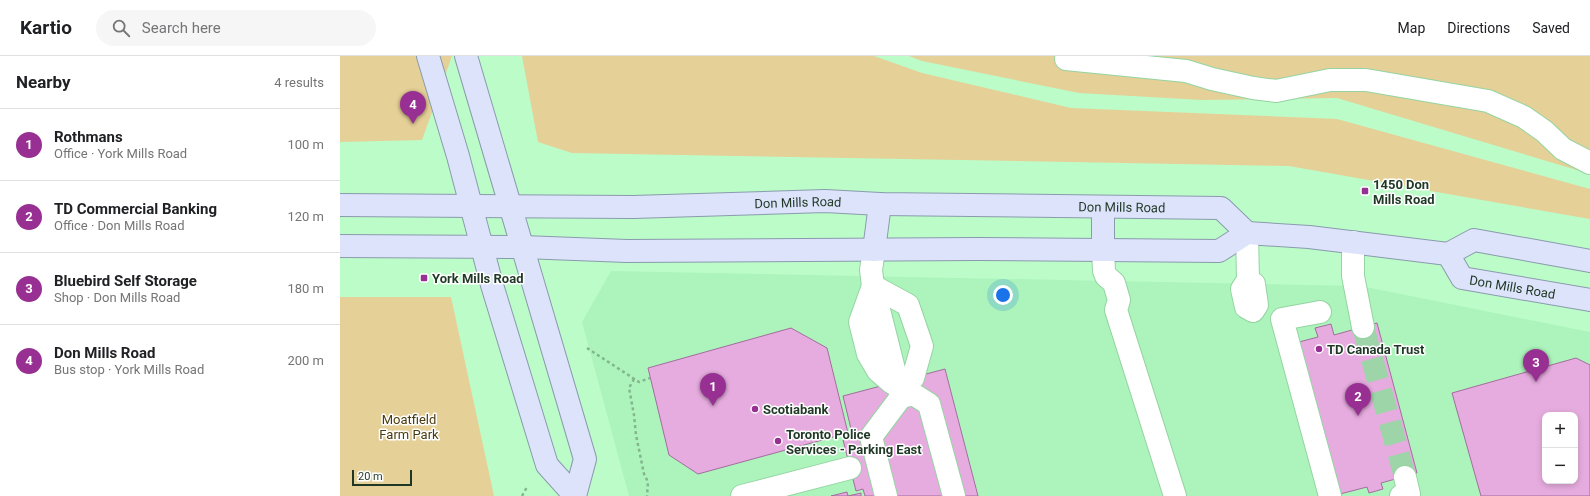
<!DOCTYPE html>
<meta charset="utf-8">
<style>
:root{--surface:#fff;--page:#f6f6f6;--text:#202124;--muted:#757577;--line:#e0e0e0;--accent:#982f92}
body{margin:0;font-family:Roboto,sans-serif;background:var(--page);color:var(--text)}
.controls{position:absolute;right:12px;bottom:12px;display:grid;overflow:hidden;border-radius:8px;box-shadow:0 2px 6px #0003}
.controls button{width:36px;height:36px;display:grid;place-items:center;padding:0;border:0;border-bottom:1px solid var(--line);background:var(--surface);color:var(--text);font:20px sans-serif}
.scale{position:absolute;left:12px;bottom:10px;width:60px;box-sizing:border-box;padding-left:4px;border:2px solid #1f3825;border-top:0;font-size:11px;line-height:14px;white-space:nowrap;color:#1f3825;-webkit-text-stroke:3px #fff;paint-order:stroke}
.you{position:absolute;left:663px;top:239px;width:14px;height:14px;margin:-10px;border:3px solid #fff;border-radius:50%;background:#1a73e8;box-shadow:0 0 0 6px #1a73e833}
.badge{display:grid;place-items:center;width:26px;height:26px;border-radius:50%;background:var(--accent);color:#fff;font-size:13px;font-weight:700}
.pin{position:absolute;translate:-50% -33px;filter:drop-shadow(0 1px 2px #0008)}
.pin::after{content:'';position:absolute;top:21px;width:14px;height:12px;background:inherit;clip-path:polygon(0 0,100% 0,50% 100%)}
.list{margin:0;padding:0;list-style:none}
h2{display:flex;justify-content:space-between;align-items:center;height:52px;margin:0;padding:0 16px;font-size:17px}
h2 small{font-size:13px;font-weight:400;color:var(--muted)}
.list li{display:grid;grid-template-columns:26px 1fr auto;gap:12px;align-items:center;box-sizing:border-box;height:72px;padding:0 16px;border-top:1px solid var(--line)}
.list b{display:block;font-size:15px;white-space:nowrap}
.list p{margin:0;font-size:13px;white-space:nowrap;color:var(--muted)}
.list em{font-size:13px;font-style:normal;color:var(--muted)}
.icon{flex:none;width:22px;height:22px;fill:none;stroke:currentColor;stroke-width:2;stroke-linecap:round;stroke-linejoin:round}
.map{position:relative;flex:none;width:1250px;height:440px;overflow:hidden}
header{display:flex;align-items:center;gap:24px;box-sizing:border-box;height:56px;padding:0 20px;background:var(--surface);border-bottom:1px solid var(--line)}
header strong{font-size:19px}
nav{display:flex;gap:22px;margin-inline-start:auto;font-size:14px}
.search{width:280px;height:36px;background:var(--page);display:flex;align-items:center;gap:10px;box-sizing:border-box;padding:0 14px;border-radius:22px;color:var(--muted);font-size:15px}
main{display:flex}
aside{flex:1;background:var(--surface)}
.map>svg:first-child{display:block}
.built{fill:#acf4bb;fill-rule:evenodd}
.green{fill:#e5d097}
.building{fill:#e6acdf;stroke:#a36d9d;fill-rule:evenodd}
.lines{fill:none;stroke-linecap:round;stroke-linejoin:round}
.minor-tunnel{stroke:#9dd5a8;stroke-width:22;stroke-dasharray:22 11;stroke-linecap:butt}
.minor-casing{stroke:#95d4a2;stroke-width:24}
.major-casing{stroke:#8a9bad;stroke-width:24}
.path{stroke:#83b58e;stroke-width:2.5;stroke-dasharray:3 3;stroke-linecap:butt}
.minor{stroke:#fff;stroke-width:22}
.major{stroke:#dce3fa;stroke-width:22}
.poi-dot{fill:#982f92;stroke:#fff;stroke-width:1.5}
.labels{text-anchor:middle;stroke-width:3;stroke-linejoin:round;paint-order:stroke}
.poi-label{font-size:13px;font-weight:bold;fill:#1f3825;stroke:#fff;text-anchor:start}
.street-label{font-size:13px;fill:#1f3825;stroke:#fff}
.park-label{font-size:13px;fill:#493b0e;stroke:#fff}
</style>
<header>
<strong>Kartio</strong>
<div class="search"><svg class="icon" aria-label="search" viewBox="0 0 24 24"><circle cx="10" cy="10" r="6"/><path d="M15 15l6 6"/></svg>Search here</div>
<nav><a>Map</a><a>Directions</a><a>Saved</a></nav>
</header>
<main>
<aside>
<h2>Nearby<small>4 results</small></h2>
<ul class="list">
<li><span class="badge">1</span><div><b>Rothmans</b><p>Office · York Mills Road</p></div><em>100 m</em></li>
<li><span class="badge">2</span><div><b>TD Commercial Banking</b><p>Office · Don Mills Road</p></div><em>120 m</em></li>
<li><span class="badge">3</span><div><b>Bluebird Self Storage</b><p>Shop · Don Mills Road</p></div><em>180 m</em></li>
<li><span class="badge">4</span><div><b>Don Mills Road</b><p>Bus stop · York Mills Road</p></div><em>200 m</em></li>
</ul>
</aside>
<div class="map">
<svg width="1250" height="440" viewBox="0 0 1250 440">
<rect width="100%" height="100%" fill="#bcfcc9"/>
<path class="built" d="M 271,215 L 1021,230 L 1250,276 L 1250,440 L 289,440 L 242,266 ZM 1205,359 L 1235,359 L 1235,425 L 1205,425 Z"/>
<g class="green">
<polygon points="0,0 112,0 82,84 0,86"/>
<polygon points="182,0 534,0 582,17 731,52 997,63 1250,133 1250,163 949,110 232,97 198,86"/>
<polygon points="569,0 1250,0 1250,118 997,42 862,44 739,37 582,5"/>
<polygon points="0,241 111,241 154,440 0,440"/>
</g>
<g class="building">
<polygon points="1037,267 1077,417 1041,427 1043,433 1029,437 1027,431 1000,438 959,286 978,281 975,272 991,268 994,279"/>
<polygon points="451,272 487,292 508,377 358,418 329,399 308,312"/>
<path d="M 1236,302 L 1250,309 L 1250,440 L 1141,440 L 1112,337 ZM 1205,359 L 1235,359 L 1235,425 L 1205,425 Z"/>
<polygon points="605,313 638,440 525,440 523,433 516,435 503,384 513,381 503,340"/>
<polygon points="507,436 508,440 521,437 521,440 491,440"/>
</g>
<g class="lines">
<polyline class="minor-tunnel" points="1023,271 1065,421"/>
<defs>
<g id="minor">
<polyline points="726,3 846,15 872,23 913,32 936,35 990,24 1026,24 1148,45 1184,61 1204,75 1223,93 1250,107"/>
<polyline points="907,177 908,224 902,233 906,251 913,255 917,249 914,228 908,224"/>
<polyline points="1013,186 1013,220 1023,271"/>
<polyline points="534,194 531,214 533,230 561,341 531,381 546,440"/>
<polyline points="763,194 764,215 766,220 774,227 779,244 776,254 835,440"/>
<polyline points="533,230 568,249 582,290 573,322"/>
<polyline points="533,230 520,266 528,298 538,315 552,327"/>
<polyline points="980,256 942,263 990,440"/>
<polyline points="561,341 573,338 589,348 614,440"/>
<polyline points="402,440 510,412"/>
<polyline points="1061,440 1069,438 1065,421"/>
</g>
<g id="major">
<polyline points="88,0 118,100 152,229 207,409 235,440"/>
<polyline points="126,0 245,403 235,440"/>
<path id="s1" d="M 0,149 L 293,151 L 485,145 L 540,148 L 881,152 L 907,177"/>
<polyline points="0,190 183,191 287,195 637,193 879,195 907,177 969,181 1108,198 1134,184 1250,205"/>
<polyline points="534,194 540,148"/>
<polyline points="763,194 763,151"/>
<path id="s2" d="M 1108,198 L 1122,222 L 1250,244"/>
</g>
</defs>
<use href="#minor" class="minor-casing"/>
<use href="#major" class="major-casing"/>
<g class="path">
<polyline points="247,292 299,326 310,322"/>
<polyline points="294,323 289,332 294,359 296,379 304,418 308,426 307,440"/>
<polyline points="182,440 187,431"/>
</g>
<use href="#minor" class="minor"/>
<use href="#major" class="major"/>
</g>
<g class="poi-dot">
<rect x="1021" y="131" width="8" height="8" rx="2"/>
<rect x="80" y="218" width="8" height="8" rx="2"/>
<circle cx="979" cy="293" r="4"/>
<circle cx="415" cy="353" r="4"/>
<circle cx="438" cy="385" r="4"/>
</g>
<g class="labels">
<g class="poi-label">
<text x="1033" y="133">1450 Don<tspan x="1033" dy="15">Mills Road</tspan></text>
<text x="92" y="227">York Mills Road</text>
<text x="987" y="298">TD Canada Trust</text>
<text x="423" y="358">Scotiabank</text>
<text x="446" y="383">Toronto Police<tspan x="446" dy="15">Services - Parking East</tspan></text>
</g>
<g class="street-label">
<text dy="5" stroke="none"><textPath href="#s1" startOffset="458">Don Mills Road</textPath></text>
<text dy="5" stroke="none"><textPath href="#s1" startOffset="782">Don Mills Road</textPath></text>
<text dy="5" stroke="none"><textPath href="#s2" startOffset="79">Don Mills Road</textPath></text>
</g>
<g class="park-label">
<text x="69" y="368">Moatfield<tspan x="69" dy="15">Farm Park</tspan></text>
</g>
</g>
</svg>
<div class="controls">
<button>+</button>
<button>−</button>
</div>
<div class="scale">20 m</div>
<div class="you"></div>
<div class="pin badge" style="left:373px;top:350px">1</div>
<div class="pin badge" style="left:1018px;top:360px">2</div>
<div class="pin badge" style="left:1196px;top:326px">3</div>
<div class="pin badge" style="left:73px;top:68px">4</div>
</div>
</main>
